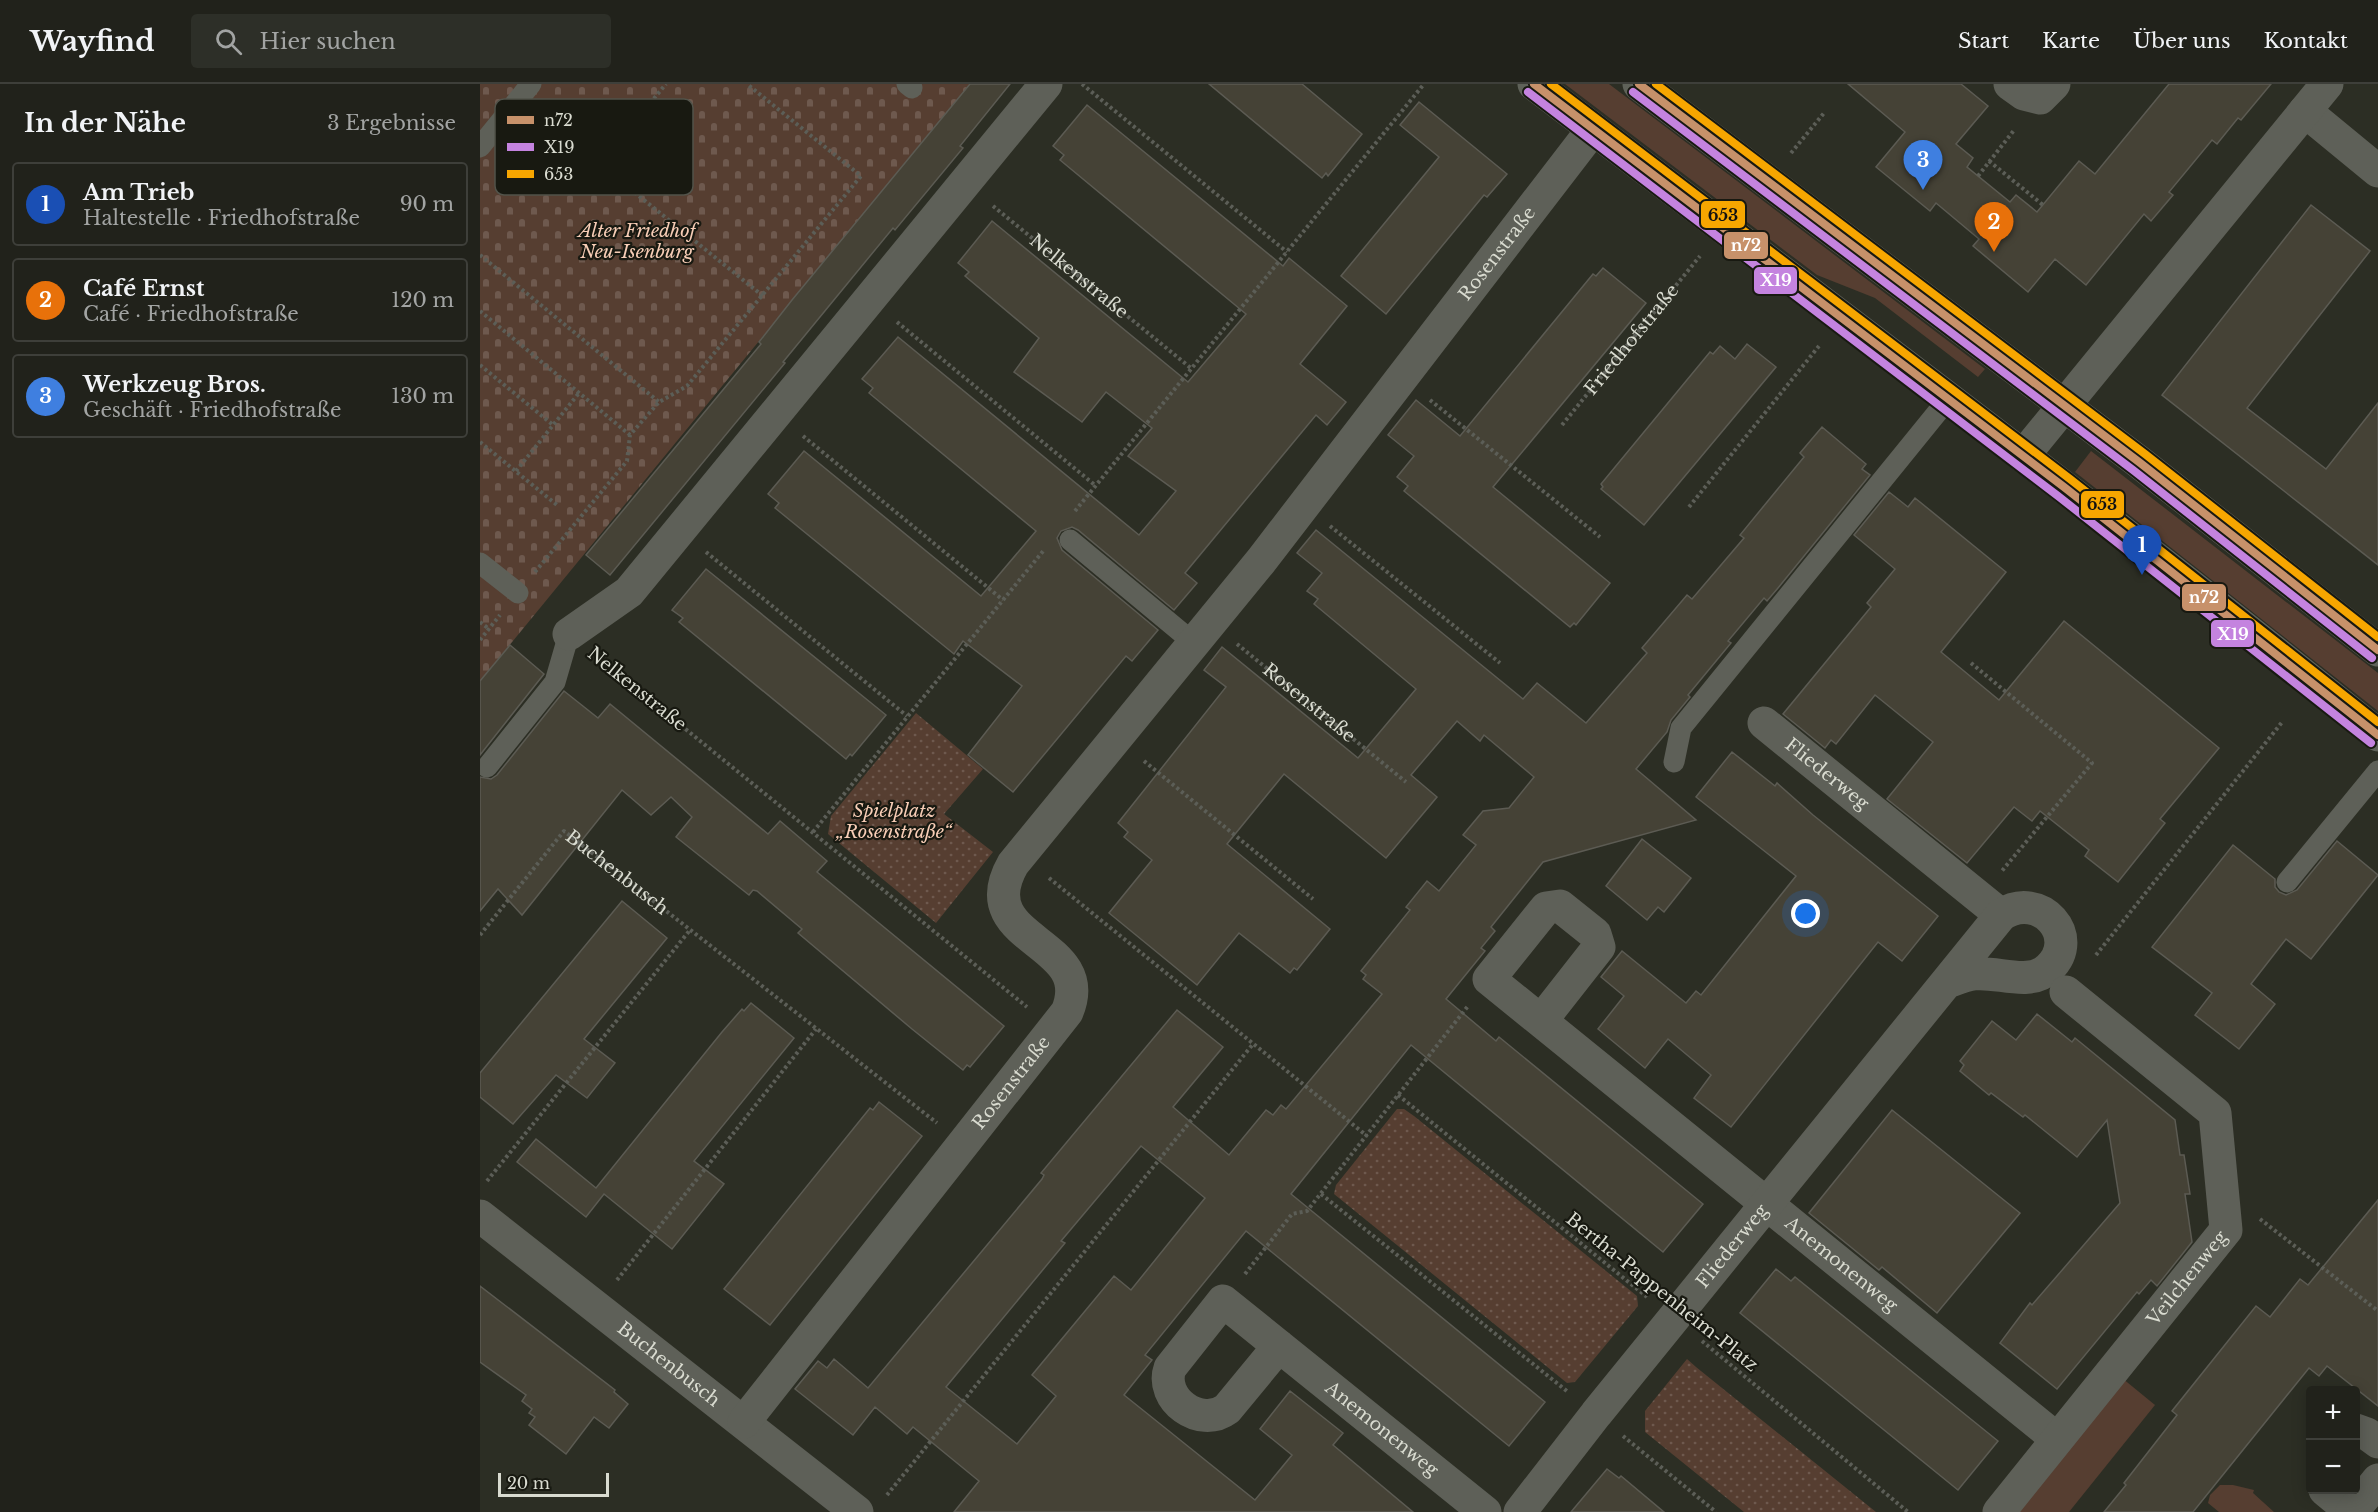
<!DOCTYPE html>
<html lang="de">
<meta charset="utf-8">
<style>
:root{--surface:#21221b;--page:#2d2f28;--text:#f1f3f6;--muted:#a2a4a3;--line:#3e3f3a;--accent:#db2777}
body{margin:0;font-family:"Libre Baskerville",serif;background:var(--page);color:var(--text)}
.controls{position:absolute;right:18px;bottom:18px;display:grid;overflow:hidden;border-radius:6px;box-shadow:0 3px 15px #0003}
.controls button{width:54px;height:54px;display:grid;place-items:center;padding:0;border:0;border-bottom:2px solid var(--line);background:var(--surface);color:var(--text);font:30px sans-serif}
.scale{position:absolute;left:18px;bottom:15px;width:111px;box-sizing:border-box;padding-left:6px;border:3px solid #d9dbd0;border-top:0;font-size:16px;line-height:21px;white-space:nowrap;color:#d9dbd0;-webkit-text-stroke:4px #181911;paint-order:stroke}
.you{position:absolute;left:1326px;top:830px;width:21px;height:21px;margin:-15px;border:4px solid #fff;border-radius:50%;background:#1a73e8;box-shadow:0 0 0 9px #1a73e833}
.badge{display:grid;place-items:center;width:39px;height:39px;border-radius:50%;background:var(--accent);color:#fff;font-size:20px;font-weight:700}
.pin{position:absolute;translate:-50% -50px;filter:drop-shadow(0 2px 3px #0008)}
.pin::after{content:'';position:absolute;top:32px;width:21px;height:18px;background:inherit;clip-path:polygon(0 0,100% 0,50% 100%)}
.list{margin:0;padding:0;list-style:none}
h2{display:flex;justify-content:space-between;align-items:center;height:78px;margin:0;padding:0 24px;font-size:26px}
h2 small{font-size:20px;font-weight:400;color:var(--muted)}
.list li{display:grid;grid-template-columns:39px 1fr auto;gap:18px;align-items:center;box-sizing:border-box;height:84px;margin:0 12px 12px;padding:0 12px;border:2px solid var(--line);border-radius:6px}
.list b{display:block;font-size:22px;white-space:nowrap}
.list p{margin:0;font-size:20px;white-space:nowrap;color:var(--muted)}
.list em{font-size:20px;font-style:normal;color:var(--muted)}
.icon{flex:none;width:33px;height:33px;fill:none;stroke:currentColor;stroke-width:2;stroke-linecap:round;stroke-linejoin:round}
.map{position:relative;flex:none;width:1898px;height:1428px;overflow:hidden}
header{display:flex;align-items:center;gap:36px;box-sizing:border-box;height:84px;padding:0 30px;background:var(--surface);border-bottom:2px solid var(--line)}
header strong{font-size:28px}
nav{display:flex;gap:33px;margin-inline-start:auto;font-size:21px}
.search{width:420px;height:54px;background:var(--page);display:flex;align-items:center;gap:15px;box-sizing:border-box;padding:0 21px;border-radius:6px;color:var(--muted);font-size:22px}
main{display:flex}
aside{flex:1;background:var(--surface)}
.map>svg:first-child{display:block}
.grass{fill:#563e31}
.cemetery{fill:url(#cemetery-stones)}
.park{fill:url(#park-dots)}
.building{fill:#454236;stroke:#5c5b53;stroke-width:1.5;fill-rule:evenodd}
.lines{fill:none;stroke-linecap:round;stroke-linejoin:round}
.path{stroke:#5c5e57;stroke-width:4;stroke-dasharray:3 3;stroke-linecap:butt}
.service{stroke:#5e6058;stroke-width:21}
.minor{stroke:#5e6058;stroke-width:33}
.secondary{stroke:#5f6259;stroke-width:33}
.bus-1-casing{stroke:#181911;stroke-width:12}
.bus-2-casing{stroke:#181911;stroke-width:12}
.bus-3-casing{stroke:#181911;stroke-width:12}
.bus-1{stroke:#c7916a;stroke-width:8}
.bus-2{stroke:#c483df;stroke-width:8}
.bus-3{stroke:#f7a600;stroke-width:8}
.labels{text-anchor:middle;stroke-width:4.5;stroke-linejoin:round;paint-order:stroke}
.park-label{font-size:18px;font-style:italic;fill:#f7cdb6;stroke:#181911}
.street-label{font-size:18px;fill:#d9dbd0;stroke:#181911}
.key{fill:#181911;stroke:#52534a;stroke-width:1.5}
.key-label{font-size:16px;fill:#d9dbd0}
.line-badge{stroke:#181911;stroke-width:2}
.badge-label{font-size:16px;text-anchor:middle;font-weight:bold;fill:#fff}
.pale-badge-label{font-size:16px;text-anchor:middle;font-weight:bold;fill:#111}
</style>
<header>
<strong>Wayfind</strong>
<div class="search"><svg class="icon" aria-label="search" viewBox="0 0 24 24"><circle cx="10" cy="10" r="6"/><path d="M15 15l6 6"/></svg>Hier suchen</div>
<nav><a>Start</a><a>Karte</a><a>Über uns</a><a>Kontakt</a></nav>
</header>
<main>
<aside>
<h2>In der Nähe<small>3 Ergebnisse</small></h2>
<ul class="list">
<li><span class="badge" style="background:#1a4fb4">1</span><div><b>Am Trieb</b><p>Haltestelle · Friedhofstraße</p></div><em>90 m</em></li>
<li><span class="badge" style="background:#e8710a">2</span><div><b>Café Ernst</b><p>Café · Friedhofstraße</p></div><em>120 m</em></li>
<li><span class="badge" style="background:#3f7fe0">3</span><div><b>Werkzeug Bros.</b><p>Geschäft · Friedhofstraße</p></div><em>130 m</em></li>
</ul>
</aside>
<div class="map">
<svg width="1898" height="1428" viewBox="0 0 1898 1428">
<defs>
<pattern id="cemetery-stones" width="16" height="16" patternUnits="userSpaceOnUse" patternTransform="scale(1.5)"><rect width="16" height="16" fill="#563e31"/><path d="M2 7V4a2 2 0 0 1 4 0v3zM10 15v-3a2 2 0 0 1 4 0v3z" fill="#6e594e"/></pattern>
<pattern id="park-dots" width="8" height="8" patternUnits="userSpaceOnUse" patternTransform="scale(1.5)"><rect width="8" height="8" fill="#563e31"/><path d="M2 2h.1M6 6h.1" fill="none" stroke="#6e594e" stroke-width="1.8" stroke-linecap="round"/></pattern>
</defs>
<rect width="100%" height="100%" fill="#2c2e24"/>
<g class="grass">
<polygon points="1085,0 1129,0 1505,285 1498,293 1395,214 1337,191"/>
<polygon points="1611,367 1898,589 1898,627 1595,388"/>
<polygon points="1642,1294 1675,1321 1589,1428 1534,1428"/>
<polygon points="1740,1401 1753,1401 1774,1406 1773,1409 1794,1428 1739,1428 1728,1419 1730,1411"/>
</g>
<polygon class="cemetery" points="0,0 490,0 0,597"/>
<g class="park">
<polygon points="436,629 503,685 464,730 513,768 456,839 348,750 351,732"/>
<polygon points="917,1025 924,1025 934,1032 1157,1212 1158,1222 1095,1298 1087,1299 854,1110 856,1101"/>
<polygon points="1207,1275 1216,1283 1396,1428 1264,1428 1165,1348 1165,1327"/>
</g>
<g class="building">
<polygon points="490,0 530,0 480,62 483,64 415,146 413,144 303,278 305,279 130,491 106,471 281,260 279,258 312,216"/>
<polygon points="729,0 822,0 882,50 848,92 846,89 842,94"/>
<polygon points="1368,0 1481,0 1508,22 1476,60 1493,74 1487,83 1530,118 1536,111 1557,128 1599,77 1615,90 1689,0 1791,0 1761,36 1758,34 1737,60 1732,56 1689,108 1693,111 1671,137 1664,130 1606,201 1575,175 1548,208 1493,162 1499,155 1456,119 1450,127 1396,83 1425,48"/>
<polygon points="939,18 1027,90 1007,113 1004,111 906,230 861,192 959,73 920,41"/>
<polygon points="607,21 803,182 809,174 867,222 820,280 866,318 847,341 836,331 705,489 717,499 694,526 598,446 592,443 581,447 577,454 582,466 678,546 652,577 646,572 533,708 488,671 542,602 483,557 474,570 295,424 299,419 288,410 324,367 501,512 556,447 389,309 393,304 382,295 418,253 659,451 696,407 648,372 672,344 626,308 602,338 534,288 559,254 485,192 489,188 478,179 512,137 708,298 766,230 580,76 584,71 573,62"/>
<polygon points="1831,121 1890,167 1767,324 1846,385 1898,319 1898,481 1682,311"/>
<polygon points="1123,184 1166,219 1013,403 1130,499 1096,541 1094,539 1090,543 924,407 928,402 917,393 934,372 908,351 936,316 980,352 1113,190 1116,192"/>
<polygon points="1267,260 1296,283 1164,441 1121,405 1123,403 1121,400 1230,268 1233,270 1240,262 1255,275"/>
<path d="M 1342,343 L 1386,380 L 1382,385 L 1390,391 L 1298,504 L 1287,517 L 1284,514 L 1248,557 L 1251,559 L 1208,611 L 1210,613 L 1191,636 L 1187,648 L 1156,685 L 1216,736 L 1063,778 L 1011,843 L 1015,847 L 1001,864 L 1005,867 L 966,915 L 1016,957 L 1019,953 L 1223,1120 L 1183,1168 L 931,961 L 811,1110 L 1065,1318 L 1029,1362 L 766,1147 L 665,1271 L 672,1276 L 644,1311 L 775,1416 L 812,1371 L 780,1345 L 810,1307 L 863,1349 L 853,1361 L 933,1428 L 474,1428 L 499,1397 L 433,1343 L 427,1350 L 395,1323 L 373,1351 L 315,1305 L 338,1277 L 347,1284 L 354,1275 L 388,1304 L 562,1095 L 564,1091 L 561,1089 L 697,926 L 743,963 L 693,1023 L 749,1071 L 786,1026 L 793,1031 L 801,1021 L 806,1025 L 902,910 L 883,895 L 886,891 L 881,887 L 930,826 L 926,823 L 947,797 L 959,807 L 996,761 L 983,751 L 1003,727 L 1029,724 L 1054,693 L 1004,651 L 1000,657 L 977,637 L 931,691 L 957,713 L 906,774 L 804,690 L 747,760 L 850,845 L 817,886 L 814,884 L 810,889 L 759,849 L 717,901 L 629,829 L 672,776 L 644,753 L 648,748 L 638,739 L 746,603 L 724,586 L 742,563 L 878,674 L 936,605 L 834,520 L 838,515 L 827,507 L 842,489 L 817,469 L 836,446 L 1043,615 L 1057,599 L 1106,639 L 1167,569 L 1162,564 L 1207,511 L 1212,515 L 1264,454 L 1260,451 L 1324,373 L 1320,369 ZM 661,1062 L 725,1114 L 651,1206 L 634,1192 L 552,1291 L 576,1312 L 537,1360 L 466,1303 L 585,1159 L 581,1157 Z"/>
<polygon points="1409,408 1428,423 1435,414 1526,488 1461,568 1519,616 1584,537 1739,664 1680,735 1685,739 1638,798 1605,772 1609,766 1560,727 1552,737 1534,723 1487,779 1407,715 1453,658 1395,611 1356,660 1351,656 1345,664 1303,630 1391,523 1387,519 1415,485 1374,451"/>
<polygon points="226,485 406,631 372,672 370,670 366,675 199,538 203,534 192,526"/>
<polygon points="30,561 64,590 0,671 0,597"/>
<polygon points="84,607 118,634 130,620 288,750 300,737 347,777 337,788 524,942 490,983 487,981 483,986 432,945 318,849 322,845 277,807 273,806 269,811 196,753 212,733 191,713 171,731 142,706 42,831 18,805 0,827 0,693 11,695 17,691"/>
<polygon points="1252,668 1295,702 1297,699 1333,731 1458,832 1422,877 1398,858 1251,1043 1214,1014 1231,991 1188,955 1165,984 1118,945 1144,912 1121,893 1142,867 1206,919 1216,907 1221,911 1316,792 1216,713"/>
<polygon points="1162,755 1211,794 1184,828 1178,823 1167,836 1126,802"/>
<polygon points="1857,757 1898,791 1831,875 1806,855 1771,900 1795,920 1759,965 1715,931 1732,909 1672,863 1753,761 1795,795 1795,803 1799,808 1806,811 1817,806"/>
<polygon points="142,817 187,854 104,955 135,979 107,1014 76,991 33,1040 0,1013 0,989"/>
<polygon points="271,919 314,954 214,1077 244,1100 192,1165 124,1110 106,1133 37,1078 56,1055 116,1104 242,948 262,925 264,927"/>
<polygon points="1557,930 1592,958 1595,954 1695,1036 1700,1071 1704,1071 1710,1110 1705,1110 1712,1158 1677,1202 1671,1196 1659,1210 1657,1208 1577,1305 1520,1259 1550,1219 1552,1221 1640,1119 1627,1036 1597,1073 1545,1031 1543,1033 1511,1009 1509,1011 1480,987 1484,981 1480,977 1512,937 1536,956"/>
<polygon points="399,1018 442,1052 290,1241 244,1205 390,1024 393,1026"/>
<polygon points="1412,1026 1540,1129 1457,1229 1402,1183 1399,1186 1329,1129"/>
<polygon points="1898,1116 1898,1322 1847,1282 1839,1292 1829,1284 1713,1428 1624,1428 1646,1401 1644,1399 1697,1331 1692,1327 1776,1222 1790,1233 1820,1195 1828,1201"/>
<polygon points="1296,1185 1311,1197 1315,1193 1518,1357 1478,1406 1260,1229"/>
<polygon points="0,1202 135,1306 134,1308 148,1320 129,1344 114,1333 86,1370 49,1341 55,1333 49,1329 52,1325 42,1317 46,1311 0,1278"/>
<polygon points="1127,1385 1139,1394 1141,1392 1184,1428 1091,1428"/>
</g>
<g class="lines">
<g class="path">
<polyline points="602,0 807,168"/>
<polyline points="61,33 283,212"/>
<polyline points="1311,69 1344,29"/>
<polyline points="1509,77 1563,121"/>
<polyline points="120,79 186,0"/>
<polyline points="1498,92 1535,45"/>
<path id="s1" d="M 513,122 L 712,285"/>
<polyline points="0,171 179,318"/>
<polyline points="0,227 150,351"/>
<polyline points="417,238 616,402"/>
<polyline points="0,281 73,341"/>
<polyline points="950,316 1120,453"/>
<path id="s2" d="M 1082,341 L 1220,172"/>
<polyline points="323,352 523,516"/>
<polyline points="0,358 77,421"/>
<polyline points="36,387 99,309"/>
<polyline points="1209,423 1339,262"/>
<polyline points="595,427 944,0"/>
<polyline points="850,442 1020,579"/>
<polyline points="226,468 427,632"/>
<polyline points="55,488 147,377 150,351 179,318 207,302 381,92 267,0"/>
<polyline points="0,538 9,545"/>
<polyline points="0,556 20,531"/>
<path id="s3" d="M 757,560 L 926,698"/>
<polyline points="117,573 547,923"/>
<polyline points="1491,579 1612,679 1521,788"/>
<polyline points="664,677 833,815"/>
<polyline points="333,748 564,466"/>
<polyline points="569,794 887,1052"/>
<path id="s4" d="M 0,851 L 84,747 L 457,1039"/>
<polyline points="1616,871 1803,637"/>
<polyline points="918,1011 1167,1213"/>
<polyline points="7,1097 210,846"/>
<polyline points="841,1110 1088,1308"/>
<polyline points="1780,1135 1898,1227"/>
<polyline points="765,1190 812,1130 827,1127 988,922"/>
<polyline points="137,1196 336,945"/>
<polyline points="1222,1257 1428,1428"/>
<polyline points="1143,1352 1236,1428"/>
<polyline points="407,1411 773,960"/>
</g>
<g class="service">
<polyline points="427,0 432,4"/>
<polyline points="0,63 51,0"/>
<polyline points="590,456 714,559"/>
<polyline points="0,479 38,509"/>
<polyline points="1194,678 1201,644 1469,314"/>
<polyline points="7,683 75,598 89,550"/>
<polyline points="1807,798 1898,687"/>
</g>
<g class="minor">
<polyline points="1530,0 1544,10 1560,14 1574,0"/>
<polyline points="1825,27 1898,87"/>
<polyline points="1543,372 1847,0"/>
<polyline points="89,550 149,508 566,0"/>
<path id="s5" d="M 1284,639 L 1521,831"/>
<path id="s6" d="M 1061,937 L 1119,863 L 1115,850 L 1080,822 L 1066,824 L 1009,895 L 1577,1355"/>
<path id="s7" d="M 0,1132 L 377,1428"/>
<path id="s8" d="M 799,1262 L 747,1325 C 720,1345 679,1315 690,1284 L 743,1217 L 1005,1428"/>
<path id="s9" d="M 264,1338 L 587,928 C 618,855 488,859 533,780 L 781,477 L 1113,45"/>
<polyline points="1876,1346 1887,1350 1898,1358"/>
<polyline points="1845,1406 1872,1428"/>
<path id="s10" d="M 1040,1428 L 1116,1330 L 1521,831 C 1560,805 1602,853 1569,884 C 1550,903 1518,887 1494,890 C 1485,891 1476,895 1467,898"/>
<path id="s11" d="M 1519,1428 L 1746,1146 L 1735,1029 L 1586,908"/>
<polyline points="1872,1428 1898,1396"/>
</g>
<g class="secondary">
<path d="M 1054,0 C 1336,215 1622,427 1898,651"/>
<polyline points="1159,0 1659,378 1898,566"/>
</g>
<defs>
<g id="bus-1">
<polyline points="1054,0 1584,403 1898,651"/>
<polyline points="1159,0 1659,378 1898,566"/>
</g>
<g id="bus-2">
<polyline points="1048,8 1578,412 1891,659"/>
<polyline points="1153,8 1653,386 1892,574"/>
</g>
<g id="bus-3">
<polyline points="1071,0 1590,395 1898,638"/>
<polyline points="1176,0 1665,370 1898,553"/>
</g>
</defs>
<use href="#bus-1" class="bus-1-casing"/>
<use href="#bus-2" class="bus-2-casing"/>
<use href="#bus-3" class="bus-3-casing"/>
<use href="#bus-1" class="bus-1"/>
<use href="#bus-2" class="bus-2"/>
<use href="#bus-3" class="bus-3"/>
</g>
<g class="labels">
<g class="park-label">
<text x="157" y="153">Alter Friedhof<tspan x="157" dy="21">Neu-Isenburg</tspan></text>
<text x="414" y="733">Spielplatz<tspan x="414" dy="21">„Rosenstraße“</tspan></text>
</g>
<g class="street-label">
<text dy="6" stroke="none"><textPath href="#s9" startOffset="1478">Rosenstraße</textPath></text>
<text dy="6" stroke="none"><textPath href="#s1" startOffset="111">Nelkenstraße</textPath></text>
<text dy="6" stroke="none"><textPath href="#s2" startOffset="110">Friedhofstraße</textPath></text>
<text transform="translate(157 605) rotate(39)" y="6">Nelkenstraße</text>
<text dy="6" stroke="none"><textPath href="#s3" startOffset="93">Rosenstraße</textPath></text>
<text dy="6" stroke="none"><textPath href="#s5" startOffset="81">Fliederweg</textPath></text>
<text dy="6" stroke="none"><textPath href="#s4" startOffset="201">Buchenbusch</textPath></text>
<text dy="6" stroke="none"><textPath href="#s9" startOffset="432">Rosenstraße</textPath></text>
<text dy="6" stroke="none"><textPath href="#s10" startOffset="340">Fliederweg</textPath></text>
<text dy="6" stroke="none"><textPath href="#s6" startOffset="711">Anemonenweg</textPath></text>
<text dy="6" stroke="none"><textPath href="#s11" startOffset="300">Veilchenweg</textPath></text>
<text transform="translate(1182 1208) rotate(39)" y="6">Bertha-Pappenheim-Platz</text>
<text dy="6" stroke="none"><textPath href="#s7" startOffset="240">Buchenbusch</textPath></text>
<text dy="6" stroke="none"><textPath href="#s8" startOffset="462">Anemonenweg</textPath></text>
</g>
</g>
<rect x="15" y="15" width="198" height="96" rx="9" class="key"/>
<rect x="27" y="32" width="27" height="8" fill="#c7916a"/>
<rect x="27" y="59" width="27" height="8" fill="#c483df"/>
<rect x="27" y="86" width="27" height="8" fill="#f7a600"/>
<g class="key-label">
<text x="64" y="42">n72</text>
<text x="64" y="69">X19</text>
<text x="64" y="96">653</text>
</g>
<g class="line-badge">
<rect x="1220" y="116" width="46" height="29" rx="6" fill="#f7a600"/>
<rect x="1243" y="147" width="46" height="29" rx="6" fill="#c7916a"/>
<rect x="1273" y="182" width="45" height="29" rx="6" fill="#c483df"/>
<rect x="1600" y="406" width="45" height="29" rx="6" fill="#f7a600"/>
<rect x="1701" y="499" width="46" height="29" rx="6" fill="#c7916a"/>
<rect x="1730" y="535" width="45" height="29" rx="6" fill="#c483df"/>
</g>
<g class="badge-label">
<text x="1266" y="167">n72</text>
<text x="1296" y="202">X19</text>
<text x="1724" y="519">n72</text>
<text x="1753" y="556">X19</text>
</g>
<g class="pale-badge-label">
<text x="1243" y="137">653</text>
<text x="1622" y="426">653</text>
</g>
</svg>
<div class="controls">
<button>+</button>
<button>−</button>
</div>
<div class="scale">20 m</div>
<div class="you"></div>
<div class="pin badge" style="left:1662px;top:491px;background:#1a4fb4">1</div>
<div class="pin badge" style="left:1514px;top:168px;background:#e8710a">2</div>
<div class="pin badge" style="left:1443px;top:106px;background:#3f7fe0">3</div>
</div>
</main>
